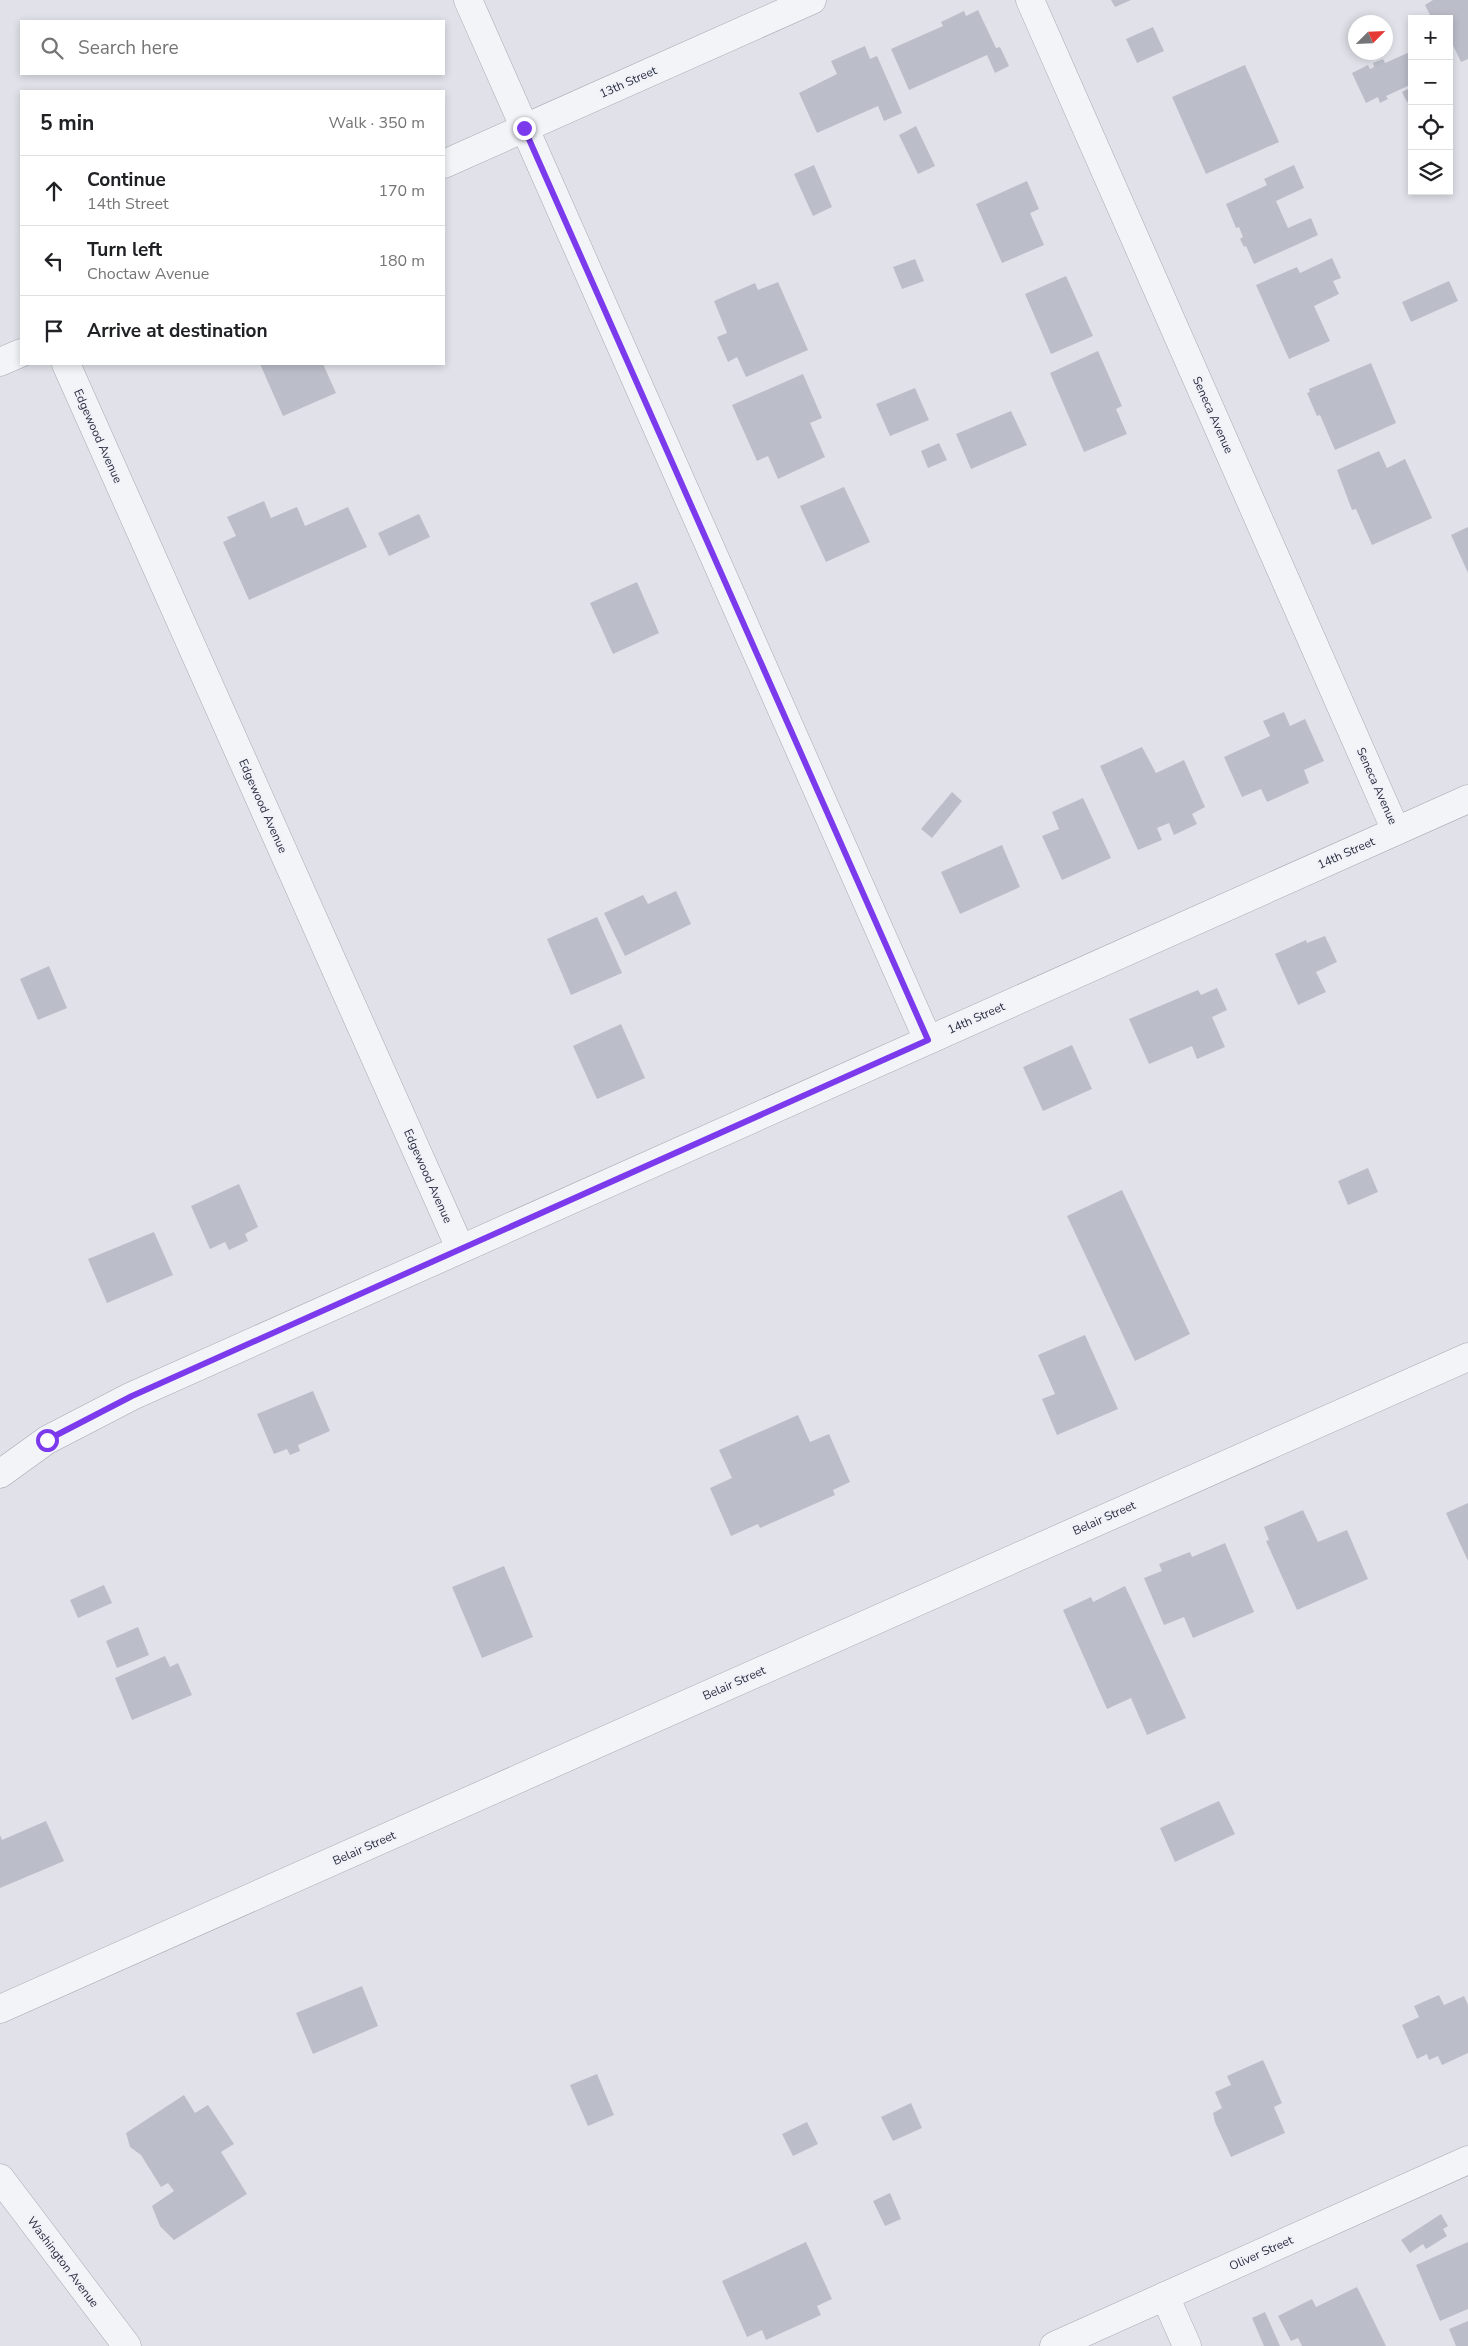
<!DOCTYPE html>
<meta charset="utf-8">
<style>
:root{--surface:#fff;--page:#f2f2f2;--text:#202124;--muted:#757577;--line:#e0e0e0}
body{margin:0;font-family:"Nunito Sans",sans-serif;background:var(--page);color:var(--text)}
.controls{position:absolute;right:15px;top:15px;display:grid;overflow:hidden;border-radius:0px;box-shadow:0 2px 8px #0003}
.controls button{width:45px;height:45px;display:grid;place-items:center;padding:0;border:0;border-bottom:1px solid var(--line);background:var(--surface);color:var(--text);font:25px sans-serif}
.compass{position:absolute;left:1348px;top:15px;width:45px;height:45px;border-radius:50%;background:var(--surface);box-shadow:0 2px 8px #0003;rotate:66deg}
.stop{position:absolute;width:15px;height:15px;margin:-11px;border:4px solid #7c3aed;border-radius:50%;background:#fff}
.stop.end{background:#7c3aed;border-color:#fff;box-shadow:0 1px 5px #0008}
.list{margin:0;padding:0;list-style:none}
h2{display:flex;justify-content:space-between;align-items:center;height:65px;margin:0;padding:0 20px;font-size:21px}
h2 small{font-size:16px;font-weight:400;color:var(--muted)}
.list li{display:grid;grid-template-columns:32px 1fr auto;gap:15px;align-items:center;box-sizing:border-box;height:70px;padding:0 20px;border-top:1px solid var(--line)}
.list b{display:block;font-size:19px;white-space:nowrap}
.list p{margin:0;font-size:16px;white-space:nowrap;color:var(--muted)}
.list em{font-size:16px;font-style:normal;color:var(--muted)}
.icon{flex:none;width:28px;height:28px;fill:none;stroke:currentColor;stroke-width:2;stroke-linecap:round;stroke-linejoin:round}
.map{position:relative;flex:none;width:1468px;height:2346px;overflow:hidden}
.search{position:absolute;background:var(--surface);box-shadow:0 2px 8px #0003;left:20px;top:20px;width:425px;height:55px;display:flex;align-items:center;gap:12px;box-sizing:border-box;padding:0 18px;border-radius:0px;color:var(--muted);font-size:19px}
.panel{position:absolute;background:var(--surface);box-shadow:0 2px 8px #0003;left:20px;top:90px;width:425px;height:275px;border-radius:0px}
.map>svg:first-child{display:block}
.building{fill:#bbbdc9}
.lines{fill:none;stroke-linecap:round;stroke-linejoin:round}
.minor-casing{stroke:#a6a8b3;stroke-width:29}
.minor{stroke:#f3f4f8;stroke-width:28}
.route{stroke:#7c3aed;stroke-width:6}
.labels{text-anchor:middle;stroke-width:4.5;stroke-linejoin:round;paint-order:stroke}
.street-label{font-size:12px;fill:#292d41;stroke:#f0f2f7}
</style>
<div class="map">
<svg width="1468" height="2346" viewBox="0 0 1468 2346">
<rect width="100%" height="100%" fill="#e1e2e9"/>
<g class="building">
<polygon points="1111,0 1131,0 1115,7"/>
<polygon points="1433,0 1468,0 1468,59 1461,62 1449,37 1449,19 1432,19 1425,5"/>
<polygon points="978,10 996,48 1000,47 1009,66 995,73 987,55 909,90 891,49 943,26 941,22 964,11 966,16"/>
<polygon points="1153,27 1164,51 1137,63 1126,39"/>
<polygon points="865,46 870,59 877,56 902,113 884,121 878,106 817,133 799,93 837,74 831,61"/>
<polygon points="1412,51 1412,84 1386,96 1388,99 1380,103 1378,97 1366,103 1352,73 1368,65 1370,69 1374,67 1373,63 1383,59 1385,63"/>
<polygon points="1245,65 1279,142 1206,174 1172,97"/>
<polygon points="1412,87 1412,100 1407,102 1402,92"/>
<polygon points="916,126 935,166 918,174 899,135"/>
<polygon points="814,165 832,207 813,216 794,174"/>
<polygon points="1294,165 1304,188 1276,201 1288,228 1311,218 1318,235 1254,264 1246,246 1244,247 1240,239 1243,237 1239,227 1236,228 1226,204 1267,185 1264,179"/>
<polygon points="1027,181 1039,209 1030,213 1044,245 1002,263 976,204"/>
<polygon points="1332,258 1341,278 1333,281 1339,294 1314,306 1330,341 1289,359 1256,285 1297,267 1300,273"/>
<polygon points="915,259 924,281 902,289 893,267"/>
<polygon points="1066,276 1093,336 1051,354 1025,294"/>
<polygon points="1449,281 1458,301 1411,322 1402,302"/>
<polygon points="778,282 808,350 746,377 737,357 728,362 717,337 727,333 714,301 755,283 758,290"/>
<polygon points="1098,351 1122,406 1116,409 1127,434 1084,452 1050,373"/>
<polygon points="1371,363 1396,423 1335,450 1320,415 1317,416 1307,393 1310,392 1309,389"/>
<polygon points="260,364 323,364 336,393 283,416"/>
<polygon points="803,374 822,418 810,423 825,457 778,479 768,456 757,461 732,405"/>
<polygon points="915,388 929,420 890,436 876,404"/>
<polygon points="1011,411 1027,445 971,469 956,434"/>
<polygon points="939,443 947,460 928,468 921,451"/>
<polygon points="1379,451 1387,468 1405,459 1432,518 1372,545 1356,509 1352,510 1337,470"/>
<polygon points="844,487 870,542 826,562 800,506"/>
<polygon points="264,501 271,518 297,507 305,526 348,507 367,547 249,600 223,542 236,536 227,517"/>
<polygon points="419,514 430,537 389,556 378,533"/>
<polygon points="1468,527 1468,573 1451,535"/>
<polygon points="637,582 659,633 613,654 590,603"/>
<polygon points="1284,712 1290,726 1305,719 1324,761 1304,770 1309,783 1267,802 1261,789 1242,797 1224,757 1270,736 1263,721"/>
<polygon points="1142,747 1156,773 1184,760 1205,807 1192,814 1197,824 1174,835 1169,823 1157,828 1162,840 1138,850 1100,766"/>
<polygon points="952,792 962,801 932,838 921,829"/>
<polygon points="1083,798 1111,858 1062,880 1042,836 1059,829 1052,812"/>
<polygon points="1002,845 1020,887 960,914 941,872"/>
<polygon points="676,891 691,924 625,956 604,913 643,895 648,904"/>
<polygon points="597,917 622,973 571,995 547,939"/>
<polygon points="1325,936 1337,962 1316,972 1326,992 1298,1005 1275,954 1306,940 1307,943"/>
<polygon points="49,966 67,1008 38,1020 20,979"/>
<polygon points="1217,988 1227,1010 1212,1017 1225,1047 1197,1059 1192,1046 1149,1064 1129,1019 1198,990 1201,995"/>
<polygon points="621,1024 645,1078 597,1099 573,1046"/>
<polygon points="1072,1045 1092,1089 1043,1111 1023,1067"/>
<polygon points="1368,1168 1378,1192 1348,1205 1338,1181"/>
<polygon points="239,1184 258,1227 245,1234 248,1241 229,1250 225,1242 210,1249 191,1206"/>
<polygon points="1122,1190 1190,1334 1135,1361 1067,1216"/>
<polygon points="154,1232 173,1275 107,1303 88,1259"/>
<polygon points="1085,1335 1118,1409 1057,1435 1042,1399 1055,1394 1038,1355"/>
<polygon points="313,1391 330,1431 298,1445 300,1451 290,1455 287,1449 274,1454 257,1414"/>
<polygon points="798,1415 810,1442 829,1434 850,1482 833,1490 835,1495 760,1528 758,1524 731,1536 710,1488 732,1478 719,1450"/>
<polygon points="1468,1503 1468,1561 1446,1513"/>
<polygon points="1303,1510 1318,1542 1347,1530 1368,1579 1297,1610 1266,1541 1269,1540 1264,1527"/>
<polygon points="1225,1543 1254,1612 1193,1638 1184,1617 1164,1625 1144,1578 1162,1571 1159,1564 1190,1552 1192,1557"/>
<polygon points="504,1566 533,1637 482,1658 452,1587"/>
<polygon points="104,1585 112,1603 78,1618 70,1600"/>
<polygon points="1125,1586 1186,1718 1147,1735 1131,1698 1107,1709 1063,1610 1091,1597 1093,1602"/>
<polygon points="138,1627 149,1655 117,1668 106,1641"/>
<polygon points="165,1656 170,1667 178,1663 192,1695 132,1720 115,1678"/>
<polygon points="1219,1801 1235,1834 1175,1862 1160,1828"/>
<polygon points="46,1821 64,1861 0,1888 0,1835 2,1840"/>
<polygon points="362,1986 378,2026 313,2054 296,2013"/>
<polygon points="1439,1995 1444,2005 1464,1996 1468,2005 1468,2053 1442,2065 1438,2056 1429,2060 1427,2054 1417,2059 1402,2025 1419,2017 1414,2006"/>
<polygon points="1263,2060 1282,2103 1274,2107 1285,2133 1231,2157 1215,2122 1213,2113 1222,2108 1215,2092 1231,2085 1227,2076"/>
<polygon points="597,2074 614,2115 588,2126 570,2085"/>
<polygon points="184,2095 195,2113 208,2105 234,2144 221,2152 247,2194 174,2240 160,2226 152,2206 174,2191 168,2183 161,2187 141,2155 130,2147 126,2133"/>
<polygon points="911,2103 922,2128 893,2141 881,2117"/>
<polygon points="807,2122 818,2144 793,2156 782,2134"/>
<polygon points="890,2193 901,2219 885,2226 873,2201"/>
<polygon points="1441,2214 1448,2226 1443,2229 1447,2236 1426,2249 1423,2244 1410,2253 1401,2240"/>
<polygon points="806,2242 832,2299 817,2306 821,2315 766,2340 762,2330 747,2337 722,2281"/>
<polygon points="1468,2242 1468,2309 1440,2321 1416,2265"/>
<polygon points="1357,2287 1386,2346 1302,2346 1298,2338 1291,2341 1278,2316 1312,2299 1316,2307"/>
<polygon points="1265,2312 1280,2346 1264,2346 1252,2318"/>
<polygon points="1468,2321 1468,2346 1456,2346 1449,2329"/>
</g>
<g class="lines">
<defs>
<g id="minor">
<polyline points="468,0 928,1040"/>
<polyline points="1030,0 1396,831"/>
<polyline points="444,164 812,0"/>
<polyline points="0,362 21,353"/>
<polyline points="66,364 460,1248"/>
<polyline points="0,1474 47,1440 132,1396 1468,799"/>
<polyline points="0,2009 1468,1357"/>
<polyline points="0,2178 127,2346"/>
<polyline points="1165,2296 1187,2346"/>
<polyline points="1054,2346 1468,2160"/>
</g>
</defs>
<use href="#minor" class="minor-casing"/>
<use href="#minor" class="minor"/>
</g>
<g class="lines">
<polyline class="route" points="47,1440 132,1396 928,1040 524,128"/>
</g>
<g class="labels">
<g class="street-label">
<text transform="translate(628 82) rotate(-24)" y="4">13th Street</text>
<text transform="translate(1213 415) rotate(66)" y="4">Seneca Avenue</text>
<text transform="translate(98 436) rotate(66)" y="4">Edgewood Avenue</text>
<text transform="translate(1377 786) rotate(66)" y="4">Seneca Avenue</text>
<text transform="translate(263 806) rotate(66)" y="4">Edgewood Avenue</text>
<text transform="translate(1346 853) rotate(-24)" y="4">14th Street</text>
<text transform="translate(976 1018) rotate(-24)" y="4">14th Street</text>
<text transform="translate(428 1176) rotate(66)" y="4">Edgewood Avenue</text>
<text transform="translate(1104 1518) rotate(-24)" y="4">Belair Street</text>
<text transform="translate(734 1683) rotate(-24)" y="4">Belair Street</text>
<text transform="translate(364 1848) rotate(-24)" y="4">Belair Street</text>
<text transform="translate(1261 2253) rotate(-24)" y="4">Oliver Street</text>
<text transform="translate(63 2262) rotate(53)" y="4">Washington Avenue</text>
</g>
</g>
</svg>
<div class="controls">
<button>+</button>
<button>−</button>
<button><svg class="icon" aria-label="locate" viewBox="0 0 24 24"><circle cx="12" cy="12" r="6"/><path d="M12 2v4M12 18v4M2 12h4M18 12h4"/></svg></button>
<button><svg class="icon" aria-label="layers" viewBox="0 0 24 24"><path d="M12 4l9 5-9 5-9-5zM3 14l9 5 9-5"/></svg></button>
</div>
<svg class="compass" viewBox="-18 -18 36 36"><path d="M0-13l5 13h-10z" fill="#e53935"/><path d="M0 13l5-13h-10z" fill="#757577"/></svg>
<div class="stop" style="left:47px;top:1440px"></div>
<div class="stop end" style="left:524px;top:128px"></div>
<div class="search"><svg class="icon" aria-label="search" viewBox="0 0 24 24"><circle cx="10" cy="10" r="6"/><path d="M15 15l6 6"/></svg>Search here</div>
<section class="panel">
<h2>5 min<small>Walk · 350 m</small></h2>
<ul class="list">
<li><svg class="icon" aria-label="ahead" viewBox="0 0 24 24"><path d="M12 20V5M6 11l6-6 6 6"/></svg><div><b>Continue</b><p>14th Street</p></div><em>170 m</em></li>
<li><svg class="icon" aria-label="left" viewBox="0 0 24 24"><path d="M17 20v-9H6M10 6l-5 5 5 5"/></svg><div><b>Turn left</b><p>Choctaw Avenue</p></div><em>180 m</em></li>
<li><svg class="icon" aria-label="arrive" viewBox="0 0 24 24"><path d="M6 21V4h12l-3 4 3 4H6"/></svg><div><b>Arrive at destination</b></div></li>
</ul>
</section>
</div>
